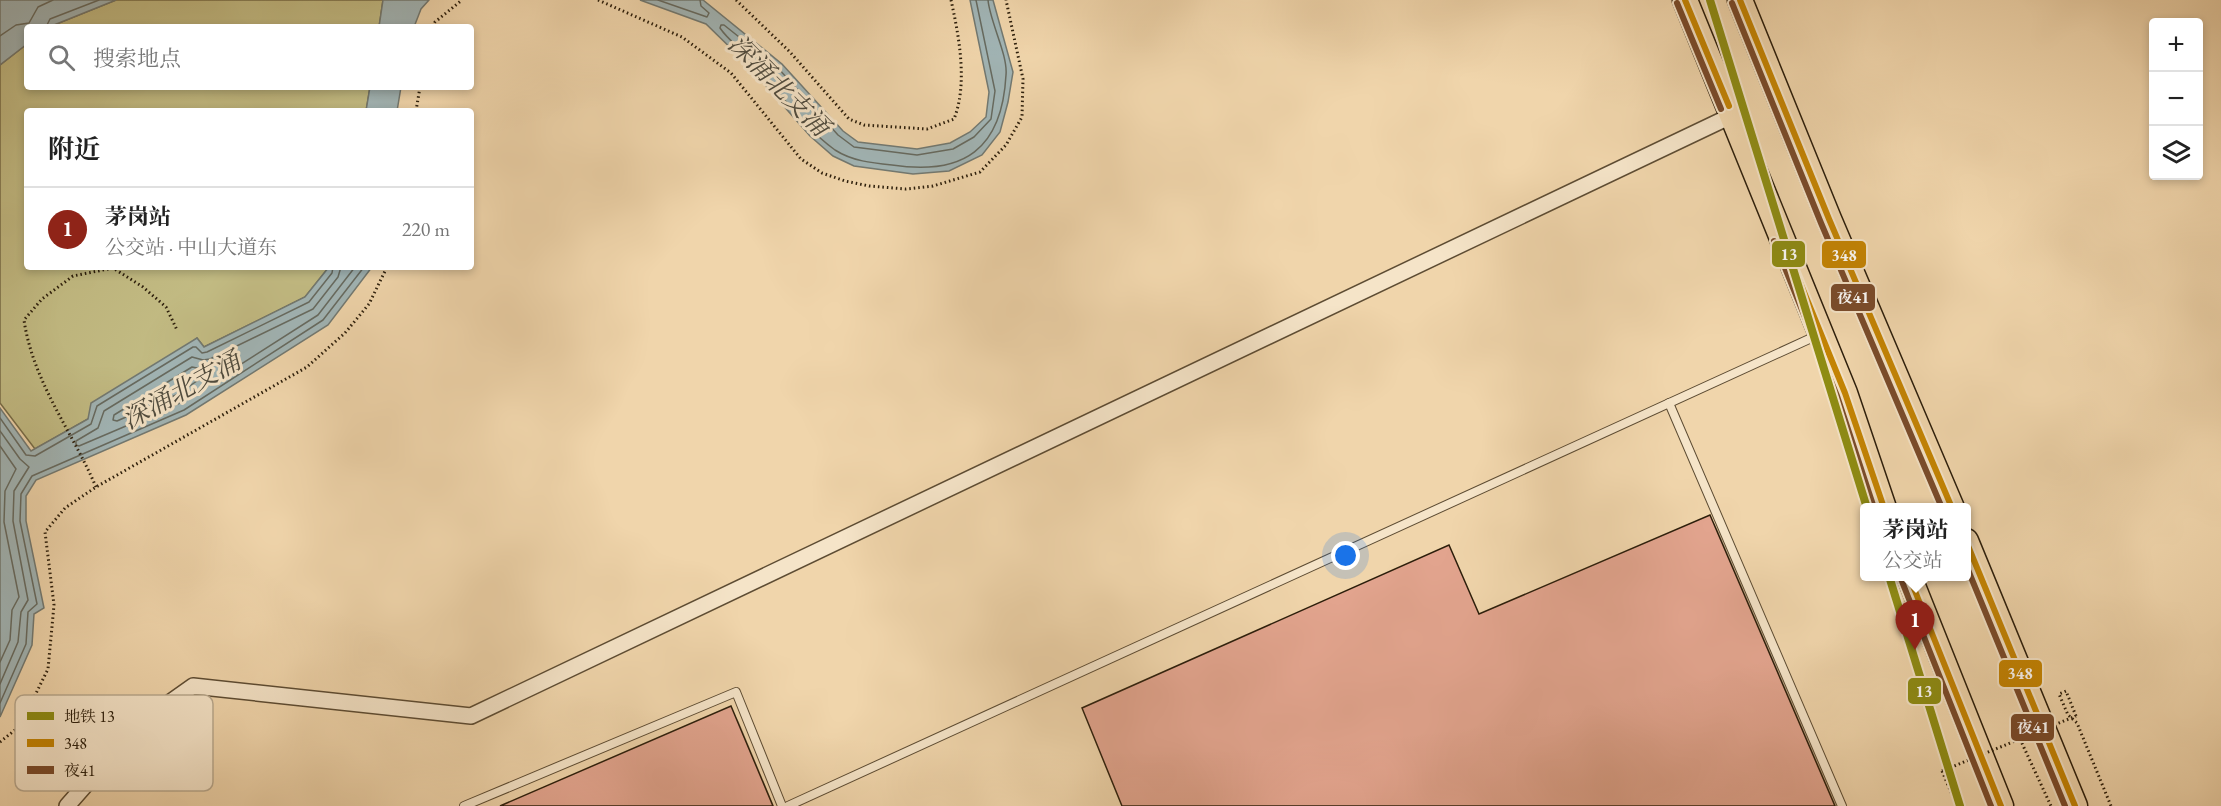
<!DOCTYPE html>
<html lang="zh">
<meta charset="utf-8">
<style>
:root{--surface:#fff;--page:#f6f6f6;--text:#222;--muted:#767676;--line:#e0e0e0;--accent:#8f2418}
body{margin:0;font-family:"EB Garamond","Noto Serif SC",serif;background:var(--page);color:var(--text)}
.controls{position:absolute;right:18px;top:18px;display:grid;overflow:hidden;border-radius:6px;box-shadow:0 3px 9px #0003}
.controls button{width:54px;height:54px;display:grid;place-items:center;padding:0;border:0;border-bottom:2px solid var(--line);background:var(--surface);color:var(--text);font:30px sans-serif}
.you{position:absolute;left:1346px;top:556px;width:21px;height:21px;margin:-15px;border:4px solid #fff;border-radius:50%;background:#1a73e8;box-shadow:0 0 0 9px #1a73e833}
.badge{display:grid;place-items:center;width:39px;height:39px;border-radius:50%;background:var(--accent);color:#fff;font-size:20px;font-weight:700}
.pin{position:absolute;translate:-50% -50px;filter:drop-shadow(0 2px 3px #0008)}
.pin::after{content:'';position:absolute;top:32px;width:21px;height:18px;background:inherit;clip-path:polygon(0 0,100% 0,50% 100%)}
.popup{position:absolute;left:1860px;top:503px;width:111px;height:78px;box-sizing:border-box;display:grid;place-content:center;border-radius:6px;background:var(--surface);filter:drop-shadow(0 2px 4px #0005);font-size:20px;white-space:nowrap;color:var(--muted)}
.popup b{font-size:22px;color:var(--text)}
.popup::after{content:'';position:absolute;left:50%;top:100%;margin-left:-12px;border:12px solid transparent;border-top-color:var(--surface)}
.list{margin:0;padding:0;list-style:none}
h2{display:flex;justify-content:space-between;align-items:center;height:78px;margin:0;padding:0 24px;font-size:26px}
h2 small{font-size:20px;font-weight:400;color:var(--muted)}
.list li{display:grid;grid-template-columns:39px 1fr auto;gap:18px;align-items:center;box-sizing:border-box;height:84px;padding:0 24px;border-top:2px solid var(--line)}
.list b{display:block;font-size:22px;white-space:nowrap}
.list p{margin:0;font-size:20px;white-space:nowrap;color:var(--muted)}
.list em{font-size:20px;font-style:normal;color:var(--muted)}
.icon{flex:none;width:33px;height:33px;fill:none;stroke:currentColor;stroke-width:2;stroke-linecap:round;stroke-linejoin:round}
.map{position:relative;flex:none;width:2221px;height:806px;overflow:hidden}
.search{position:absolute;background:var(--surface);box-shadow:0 3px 9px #0003;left:24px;top:24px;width:450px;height:66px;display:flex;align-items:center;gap:15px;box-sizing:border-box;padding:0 21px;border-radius:6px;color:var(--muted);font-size:22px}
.panel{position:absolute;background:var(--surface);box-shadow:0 3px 9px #0003;left:24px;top:108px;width:450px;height:162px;border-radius:6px}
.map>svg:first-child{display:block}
.green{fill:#c2bb83;stroke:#776c47;stroke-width:1.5}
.water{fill:#a1b5b6;stroke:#727972;stroke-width:1.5}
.shadow{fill:#0003}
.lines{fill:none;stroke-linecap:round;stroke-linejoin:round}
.shore{stroke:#666a60;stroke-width:1.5}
.building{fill:#e2a48e;stroke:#2c1e0b;stroke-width:1.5}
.service-casing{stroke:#5d4c33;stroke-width:10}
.minor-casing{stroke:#5d4c33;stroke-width:18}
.trunk-casing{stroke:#2c1e0b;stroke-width:27}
.path{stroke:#2c1e0b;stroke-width:3;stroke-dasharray:1.5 3;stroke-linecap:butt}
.service{stroke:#f5e4c8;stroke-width:8}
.minor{stroke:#f5e4c8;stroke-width:15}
.trunk{stroke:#f0d5ab;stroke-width:24}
.path-bridge{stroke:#2c1e0b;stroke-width:3;stroke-dasharray:1.5 3;stroke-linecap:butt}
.bus-1-casing{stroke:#f5e4c8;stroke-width:10}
.bus-2-casing{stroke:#f5e4c8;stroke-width:10}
.bus-1{stroke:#c48403;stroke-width:6}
.bus-2{stroke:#7a4b2a;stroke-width:6}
.metro-1-casing{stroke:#f5e4c8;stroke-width:12}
.metro-1{stroke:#8e8c13;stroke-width:8}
.labels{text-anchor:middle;stroke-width:6;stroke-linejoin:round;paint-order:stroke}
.water-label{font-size:26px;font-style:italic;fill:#4f4b3e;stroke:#f5e4c8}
.key{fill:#f5e4c8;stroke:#b9a98f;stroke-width:1.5}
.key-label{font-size:16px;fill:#2c1e0b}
.line-badge{stroke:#f5e4c8;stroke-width:2}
.badge-label{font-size:16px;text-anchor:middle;font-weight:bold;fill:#fff}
</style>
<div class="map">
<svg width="2221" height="806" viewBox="0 0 2221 806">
<rect width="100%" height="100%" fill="#f0d5ab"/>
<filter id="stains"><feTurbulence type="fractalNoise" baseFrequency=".00333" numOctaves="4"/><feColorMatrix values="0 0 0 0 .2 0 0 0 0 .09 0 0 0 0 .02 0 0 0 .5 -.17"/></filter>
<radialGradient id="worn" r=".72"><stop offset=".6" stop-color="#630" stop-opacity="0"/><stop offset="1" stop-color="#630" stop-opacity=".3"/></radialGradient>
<g class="green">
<polygon points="116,0 383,0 379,27 49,27"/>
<polygon points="27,44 27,87 370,87 366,111 27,111 27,267 329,267 305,297 204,347 197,338 88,419 35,449 0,403 0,65"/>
</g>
<g class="water">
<polygon points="0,0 116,0 49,27 27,27 27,44 0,65"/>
<polygon points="383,0 429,0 421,9 414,27 379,27"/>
<polygon points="640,0 703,0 782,64 843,131 858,142 917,149 950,143 970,132 986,117 989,92 970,0 993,0 1013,72 1008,102 1000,132 982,155 949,171 913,174 854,166 833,156 810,136 746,63 706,24"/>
<polygon points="370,87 401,87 397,111 366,111"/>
<polygon points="329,267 372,267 328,325 186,415 36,480 26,496 26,521 44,608 34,614 32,645 0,717 0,408 31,451 88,419 91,403 197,338 204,347 305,297"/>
</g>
<g class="shadow">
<polygon points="1710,516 1718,530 1837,806 1123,806 1448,547 1480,615"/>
<polygon points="731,708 739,722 774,806 504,806"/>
</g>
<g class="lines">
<g class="shore">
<polyline points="658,0 707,17 709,13 701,6 700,0"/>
<path d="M 976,0 L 995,91 L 991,119 L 974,137 L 953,149 L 917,155 L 854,147 L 838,135 L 778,68 L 724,25 L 721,25 L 720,28 C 728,40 741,49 751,60 C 778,90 802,126 835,150 C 852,161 872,163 892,165 C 964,176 1002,149 1006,75 C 1008,55 990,22 988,0"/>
<polyline points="46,27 50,19 99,0"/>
<polyline points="0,36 16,25 29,23 38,7 53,0"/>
<polyline points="341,267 338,277 313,309 210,359 203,360 192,357 104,411 98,428 76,441 76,445 79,446 180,403 318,315 355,267"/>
<polygon points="192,367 207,370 209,373 176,395 117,421 113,420 114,415"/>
<polyline points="0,418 26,455 35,456 91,424 97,406 193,347 196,347 202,353 207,352 309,302 332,273 333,267"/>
<polyline points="0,431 20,459 29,467 14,491 13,521 28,600 21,612 18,642 0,684"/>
<polyline points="0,446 16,469 5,491 4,522 19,597 12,610 10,640 0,662"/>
<polyline points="0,703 26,644 28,612 37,604 20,521 21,494 32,476 184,410 323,320 364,267"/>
</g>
</g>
<g class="building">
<polygon points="1710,515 1835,806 1122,806 1082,708 1449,545 1479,614"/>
<polygon points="731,706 773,806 500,806"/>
</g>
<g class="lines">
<defs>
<g id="service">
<polyline points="1669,403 1842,806"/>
<polyline points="464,806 736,692 782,806"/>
<polyline points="788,806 1818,335"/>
</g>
<polyline id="minor" points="67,806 138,725 193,686 471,716 1733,115"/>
<g id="trunk">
<polyline points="1685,0 1845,393 1884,508"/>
<polyline points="1740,0 1829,219 1952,508"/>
<polyline points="1966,541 2075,806"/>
<polyline points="1909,576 2001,806"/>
</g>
</defs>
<use href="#service" class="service-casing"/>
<use href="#minor" class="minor-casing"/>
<use href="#trunk" class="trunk-casing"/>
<g class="path">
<polyline points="598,0 682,37 731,73 801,159 822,173 845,181 869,186 906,189 933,186 980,172 1006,145 1022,117 1023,79 1006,0"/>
<path d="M 736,0 L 790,52 L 849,119 L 864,125 L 927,129 L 954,119 C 968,84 959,36 951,0"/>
<polyline points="433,27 435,22 462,0"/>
<polyline points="416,111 420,87"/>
<path d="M 96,487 C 72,431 33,382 24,320 L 42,299 L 73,276 L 113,268 L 143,287 L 166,307 L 177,330"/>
<polyline points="2076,716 2066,691 2059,694 2068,715 2077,723 2111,806"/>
<polyline points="2020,739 2051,806"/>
<polyline points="0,742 20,726 48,669 54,605 45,532 65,508 96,487 307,367 345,333 369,304 387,267"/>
<polyline points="1942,771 1957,806"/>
</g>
<use href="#service" class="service"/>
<use href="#minor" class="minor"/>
<use href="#trunk" class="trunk"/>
<polyline class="path-bridge" points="1942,771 2076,716"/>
<defs>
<g id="bus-1">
<polyline points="1685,0 1729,106"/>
<polyline points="1740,0 1829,219 1952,508"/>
<polyline points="1782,238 1845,393 1884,508"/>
<polyline points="1966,541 2075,806"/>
<polyline points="1909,576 2001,806"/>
</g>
<g id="bus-2">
<polyline points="1677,3 1721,109"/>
<polyline points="1732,3 1821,223 1942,508"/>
<polyline points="1774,241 1837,396 1874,508"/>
<polyline points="1966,565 2065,806"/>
<polyline points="1901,579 1991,806"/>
</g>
</defs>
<use href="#bus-1" class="bus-1-casing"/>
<use href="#bus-2" class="bus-2-casing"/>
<use href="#bus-1" class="bus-1"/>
<use href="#bus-2" class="bus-2"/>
<defs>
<g id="metro-1">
<polyline points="1710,0 1867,508"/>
<polyline points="1889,576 1960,806"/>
</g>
</defs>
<use href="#metro-1" class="metro-1-casing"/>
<use href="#metro-1" class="metro-1"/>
</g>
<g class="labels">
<g class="water-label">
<text transform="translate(779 85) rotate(45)" y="9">深涌北支涌</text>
<text transform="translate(181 390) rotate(-29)" y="9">深涌北支涌</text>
</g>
</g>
<rect x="15" y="695" width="198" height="96" rx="9" class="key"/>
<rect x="27" y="712" width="27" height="8" fill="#8e8c13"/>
<rect x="27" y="739" width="27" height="8" fill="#c48403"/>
<rect x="27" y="766" width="27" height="8" fill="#7a4b2a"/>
<g class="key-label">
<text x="64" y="722">地铁 13</text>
<text x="64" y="749">348</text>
<text x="64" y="776">夜41</text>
</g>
<g class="line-badge">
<rect x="1771" y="240" width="35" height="28" rx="6" fill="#8e8c13"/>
<rect x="1821" y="240" width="46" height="29" rx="6" fill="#c48403"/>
<rect x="1830" y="283" width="46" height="29" rx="6" fill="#7a4b2a"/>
<rect x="1998" y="659" width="45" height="29" rx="6" fill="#c48403"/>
<rect x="1907" y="677" width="35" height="28" rx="6" fill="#8e8c13"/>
<rect x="2010" y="713" width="45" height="29" rx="6" fill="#7a4b2a"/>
</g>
<g class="badge-label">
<text x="1789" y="260">13</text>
<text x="1844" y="261">348</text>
<text x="1853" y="303">夜41</text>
<text x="2020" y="679">348</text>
<text x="1924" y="697">13</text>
<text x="2033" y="733">夜41</text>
</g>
<rect width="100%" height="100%" filter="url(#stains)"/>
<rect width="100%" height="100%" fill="url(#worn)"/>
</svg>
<div class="controls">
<button>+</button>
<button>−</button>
<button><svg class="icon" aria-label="layers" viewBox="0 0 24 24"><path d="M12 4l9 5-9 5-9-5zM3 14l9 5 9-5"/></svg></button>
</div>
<div class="you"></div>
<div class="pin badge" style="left:1915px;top:650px">1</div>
<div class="popup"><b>茅岗站</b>公交站</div>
<div class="search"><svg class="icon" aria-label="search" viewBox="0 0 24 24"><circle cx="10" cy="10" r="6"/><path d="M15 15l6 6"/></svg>搜索地点</div>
<section class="panel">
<h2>附近<small></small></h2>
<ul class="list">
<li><span class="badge">1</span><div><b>茅岗站</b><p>公交站 · 中山大道东</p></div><em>220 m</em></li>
</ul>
</section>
</div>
